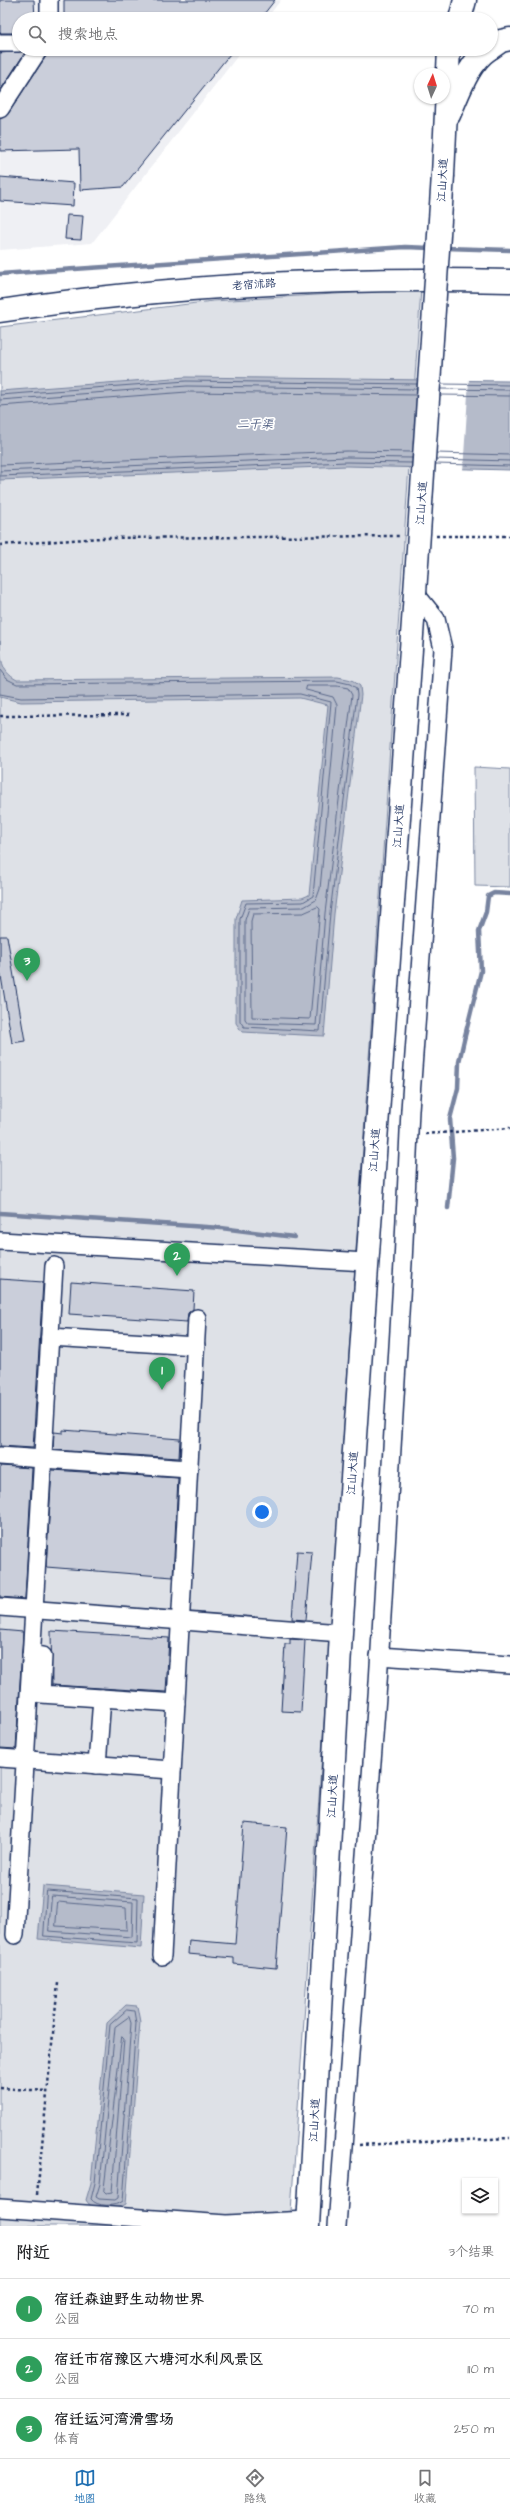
<!DOCTYPE html>
<html lang="zh">
<meta charset="utf-8">
<style>
:root{--surface:#fff;--page:#f6f6f6;--text:#202124;--muted:#757577;--line:#e0e0e0;--accent:#1f6fb2}
body{margin:0;font-family:"Architects Daughter","LXGW WenKai TC",sans-serif;background:var(--page);color:var(--text)}
.controls{position:absolute;right:12px;bottom:12px;display:grid;overflow:hidden;border-radius:0px;box-shadow:0 1px 3px #0004}
.controls button{width:36px;height:36px;display:grid;place-items:center;padding:0;border:0;border-bottom:1px solid var(--line);background:var(--surface);color:var(--text);font:20px sans-serif}
.compass{position:absolute;left:414px;top:68px;width:36px;height:36px;border-radius:50%;background:var(--surface);box-shadow:0 1px 3px #0004;rotate:4deg}
.you{position:absolute;left:262px;top:1512px;width:14px;height:14px;margin:-10px;border:3px solid #fff;border-radius:50%;background:#1a73e8;box-shadow:0 0 0 6px #1a73e833}
.badge{display:grid;place-items:center;width:26px;height:26px;border-radius:50%;background:var(--accent);color:#fff;font-size:13px;font-weight:700}
.pin{position:absolute;translate:-50% -33px;filter:drop-shadow(0 1px 2px #0008)}
.pin::after{content:'';position:absolute;top:21px;width:14px;height:12px;background:inherit;clip-path:polygon(0 0,100% 0,50% 100%)}
.list{margin:0;padding:0;list-style:none}
h2{display:flex;justify-content:space-between;align-items:center;height:52px;margin:0;padding:0 16px;font-size:17px}
h2 small{font-size:13px;font-weight:400;color:var(--muted)}
.list li{display:grid;grid-template-columns:26px 1fr auto;gap:12px;align-items:center;box-sizing:border-box;height:60px;padding:0 16px;border-top:1px solid var(--line)}
.list b{display:block;font-size:15px;white-space:nowrap}
.list p{margin:0;font-size:13px;white-space:nowrap;color:var(--muted)}
.list em{font-size:13px;font-style:normal;color:var(--muted)}
.icon{flex:none;width:22px;height:22px;fill:none;stroke:currentColor;stroke-width:2;stroke-linecap:round;stroke-linejoin:round}
.map{position:relative;flex:none;width:510px;height:2226px;overflow:hidden}
.search{position:absolute;background:var(--surface);box-shadow:0 1px 3px #0004;left:12px;right:12px;top:12px;height:44px;display:flex;align-items:center;gap:10px;box-sizing:border-box;padding:0 14px;border-radius:22px;color:var(--muted);font-size:15px}
.sheet{height:232px;background:var(--surface)}
nav{display:flex;justify-content:space-around;align-items:center;box-sizing:border-box;height:56px;border-top:1px solid var(--line);background:var(--surface);font-size:11px;color:var(--muted)}
nav a{display:grid;justify-items:center;gap:2px}
nav .on{color:var(--accent)}
.map>svg:first-child{display:block}
.built{fill:#eff0f4}
.green{fill:#dee1e7;stroke:#7c88a2}
.water{fill:#b5bbca;stroke:#77839f}
.pier{fill:#fff}
.lines{fill:none;stroke-linecap:round;stroke-linejoin:round}
.shore{stroke:#596789;stroke-width:1}
.stream{stroke:#77839f;stroke-width:4.5}
.building{fill:#caceda;stroke:#1b2f5e}
.minor-casing{stroke:#1b2f5e;stroke-width:20}
.major-casing{stroke:#1b2f5e;stroke-width:25}
.path{stroke:#1b2f5e;stroke-width:2.5;stroke-dasharray:3 3;stroke-linecap:butt}
.minor{stroke:#fff;stroke-width:17}
.major{stroke:#fff;stroke-width:22}
.major-bridge-casing{stroke:#1b2f5e;stroke-width:25;stroke-linecap:butt}
.major-bridge{stroke:#fff;stroke-width:22}
.labels{text-anchor:middle;stroke-width:3.5;stroke-linejoin:round;paint-order:stroke}
.street-label{font-size:11px;fill:#1b2f5e;stroke:#fff}
.water-label{font-size:12px;font-style:italic;fill:#49597e;stroke:#fff}
</style>
<div class="map">
<svg width="510" height="2226" viewBox="0 0 510 2226">
<rect width="100%" height="100%" fill="#fff"/>
<filter id="ink" filterUnits="userSpaceOnUse"><feTurbulence type="fractalNoise" baseFrequency=".025" numOctaves="2"/><feDisplacementMap in="SourceGraphic" scale="8" xChannelSelector="R" yChannelSelector="G"/><feConvolveMatrix kernelMatrix="1 2 1 2 8 2 1 2 1" color-interpolation-filters="sRGB"/></filter>
<g filter="url(#ink)">
<polygon class="built" points="0,0 281,0 266,19 19,19 19,49 243,49 92,243 0,250"/>
<g class="green">
<polygon points="421,289 290,2226 0,2226 0,327 213,301"/>
<polygon points="474,767 510,769 510,887 475,886"/>
</g>
<g class="water">
<polygon points="186,377 510,381 510,470 347,466 0,480 0,391"/>
<path d="M 0,641 C 1,658 0,671 17,680 L 338,677 L 352,680 L 360,686 L 361,695 L 334,914 L 324,1036 L 242,1032 L 236,1023 L 236,919 L 242,900 L 302,898 L 309,895 L 328,705 L 300,698 L 21,702 L 0,697 Z"/>
<polygon points="43,1886 144,1894 141,1948 38,1939"/>
<path d="M 126,2005 L 137,2006 L 140,2022 L 126,2204 C 116,2210 93,2213 86,2200 L 91,2183 L 107,2023 Z"/>
</g>
<polygon class="pier" points="422,378 469,379 463,471 416,470"/>
<g class="lines">
<g class="shore">
<polyline points="441,384 510,385"/>
<polyline points="441,389 510,390"/>
<polyline points="0,395 186,381 417,384"/>
<polyline points="440,395 510,396"/>
<polyline points="0,400 187,386 417,389"/>
<polyline points="0,406 187,392 416,395"/>
<polyline points="436,453 510,455"/>
<polyline points="436,459 510,461"/>
<polyline points="436,464 510,466"/>
<polyline points="0,465 347,451 412,452"/>
<polyline points="0,471 347,457 412,458"/>
<polyline points="0,476 347,462 412,463"/>
<polyline points="0,670 7,679 17,684 337,681 350,684 356,688 357,695 330,913 320,1031 244,1027 240,1021 240,919 246,903 303,902 313,896 331,702 300,694 21,698 0,694"/>
<polygon points="307,686 337,686 348,688 352,695 325,913 316,1025 248,1023 245,1019 245,920 249,908 304,907 316,900 320,889 337,705 333,697 306,690"/>
<polygon points="318,907 320,909 310,1019 252,1017 251,921 253,914 303,913"/>
<polygon points="47,1891 138,1898 137,1943 44,1936"/>
<polygon points="52,1896 133,1902 132,1937 49,1931"/>
<polygon points="58,1902 126,1908 127,1930 56,1926"/>
<path d="M 127,2010 L 134,2011 L 136,2023 L 123,2201 C 116,2207 96,2207 91,2199 L 95,2183 L 110,2025 Z"/>
<polygon points="129,2017 131,2023 118,2198 115,2200 99,2199 96,2197 100,2184 115,2027"/>
<polygon points="122,2037 124,2039 112,2192 106,2193 104,2191"/>
</g>
<g class="stream">
<polyline points="445,248 510,250"/>
<polyline points="0,274 405,247 431,248"/>
<polyline points="448,1208 453,1158 450,1119 458,1088 459,1062 464,1040 481,971 479,931 486,912 488,896 494,893 510,894"/>
<polyline points="0,1213 221,1228 294,1237"/>
</g>
</g>
<g class="building">
<polygon points="0,0 34,0 35,19 19,19 19,33 0,33"/>
<polygon points="64,0 275,0 260,19 64,19"/>
<polygon points="234,49 123,187 80,190 79,149 0,151 0,119 8,114 50,50"/>
<polygon points="25,51 26,51 0,91 0,53"/>
<polygon points="0,177 74,183 73,206 0,201"/>
<polygon points="67,215 83,216 81,240 65,239"/>
<polygon points="0,936 7,936 25,1041 12,1043 0,970"/>
<polygon points="0,1279 43,1282 33,1448 0,1446"/>
<polygon points="71,1282 194,1291 193,1309 188,1313 187,1322 69,1314"/>
<polygon points="63,1430 180,1439 179,1458 53,1450 54,1432 63,1433"/>
<polygon points="0,1466 32,1468 25,1599 0,1597"/>
<polygon points="52,1470 178,1478 173,1577 46,1567"/>
<polygon points="297,1551 312,1552 306,1620 292,1619"/>
<polygon points="0,1630 23,1632 16,1749 0,1748"/>
<polygon points="51,1631 169,1638 166,1692 52,1685"/>
<polygon points="290,1639 305,1640 301,1712 281,1711 285,1644 290,1644"/>
<polygon points="244,1823 287,1827 276,1968 234,1964 234,1958 188,1954 189,1940 235,1944"/>
</g>
<g class="lines">
<defs>
<g id="minor">
<polyline points="49,19 49,0"/>
<polyline points="0,43 19,43"/>
<polyline points="0,109 39,49"/>
<polyline points="0,1241 366,1262"/>
<polyline points="50,1337 196,1346"/>
<polyline points="0,1456 189,1469"/>
<polyline points="0,1607 341,1633"/>
<polyline points="31,1655 43,1656 41,1694 176,1703"/>
<polyline points="379,1656 510,1665"/>
<polyline points="0,1758 172,1770"/>
<polyline points="97,1765 102,1698"/>
<polyline points="15,1935 54,1266"/>
<polyline points="162,1956 197,1318"/>
<polyline points="0,2208 226,2224 308,2220"/>
<polyline points="337,2226 378,1683 403,1263 410,1110 443,649 436,619 415,593"/>
</g>
<g id="major">
<polyline points="460,19 465,0"/>
<polyline points="491,48 501,41 510,39"/>
<path d="M 449,115 C 459,93 468,63 489,49"/>
<polyline points="443,175 449,49"/>
<path d="M 0,311 C 169,285 339,277 510,281"/>
<polyline points="308,2226 341,1633 415,593"/>
</g>
</defs>
<use href="#minor" class="minor-casing"/>
<use href="#major" class="major-casing"/>
<g class="path">
<polyline points="436,536 510,536"/>
<polyline points="0,545 101,538 401,536"/>
<polyline points="0,716 129,715"/>
<polyline points="425,1134 510,1128"/>
<polyline points="0,2088 47,2091"/>
<polyline points="359,2145 510,2138"/>
<polyline points="37,2195 58,1983"/>
</g>
<use href="#minor" class="minor"/>
<use href="#major" class="major"/>
<defs>
<polyline id="major-bridge" points="415,593 443,175"/>
</defs>
<use href="#major-bridge" class="major-bridge-casing"/>
<use href="#major-bridge" class="major-bridge"/>
</g>
</g>
<g class="labels">
<g class="street-label">
<text transform="translate(442 180) rotate(-87)" y="4">江山大道</text>
<text transform="translate(254 284) rotate(-4)" y="4">老宿沭路</text>
<text transform="translate(421 503) rotate(-86)" y="4">江山大道</text>
<text transform="translate(398 826) rotate(-86)" y="4">江山大道</text>
<text transform="translate(374 1150) rotate(-86)" y="4">江山大道</text>
<text transform="translate(352 1473) rotate(-86)" y="4">江山大道</text>
<text transform="translate(332 1796) rotate(-87)" y="4">江山大道</text>
<text transform="translate(314 2120) rotate(-87)" y="4">江山大道</text>
</g>
<g class="water-label">
<text x="255" y="428">二干渠</text>
</g>
</g>
</svg>
<div class="controls">
<button><svg class="icon" aria-label="layers" viewBox="0 0 24 24"><path d="M12 4l9 5-9 5-9-5zM3 14l9 5 9-5"/></svg></button>
</div>
<svg class="compass" viewBox="-18 -18 36 36"><path d="M0-13l5 13h-10z" fill="#e53935"/><path d="M0 13l5-13h-10z" fill="#757577"/></svg>
<div class="you"></div>
<div class="pin badge" style="left:162px;top:1390px;background:#2e9e5b">1</div>
<div class="pin badge" style="left:177px;top:1276px;background:#2e9e5b">2</div>
<div class="pin badge" style="left:27px;top:981px;background:#2e9e5b">3</div>
<div class="search"><svg class="icon" aria-label="search" viewBox="0 0 24 24"><circle cx="10" cy="10" r="6"/><path d="M15 15l6 6"/></svg>搜索地点</div>
</div>
<section class="sheet">
<h2>附近<small>3个结果</small></h2>
<ul class="list">
<li><span class="badge" style="background:#2e9e5b">1</span><div><b>宿迁森迪野生动物世界</b><p>公园</p></div><em>70 m</em></li>
<li><span class="badge" style="background:#2e9e5b">2</span><div><b>宿迁市宿豫区六塘河水利风景区</b><p>公园</p></div><em>110 m</em></li>
<li><span class="badge" style="background:#2e9e5b">3</span><div><b>宿迁运河湾滑雪场</b><p>体育</p></div><em>250 m</em></li>
</ul>
</section>
<nav>
<a class="on"><svg class="icon" aria-label="map" viewBox="0 0 24 24"><path d="M3 6l6-2 6 2 6-2v14l-6 2-6-2-6 2zM9 4v14M15 6v14"/></svg>地图</a>
<a><svg class="icon" aria-label="directions" viewBox="0 0 24 24"><path d="M12 3l9 9-9 9-9-9zM9 14v-3h6M13 9l2 2-2 2"/></svg>路线</a>
<a><svg class="icon" aria-label="saved" viewBox="0 0 24 24"><path d="M7 4h10v16l-5-4-5 4z"/></svg>收藏</a>
</nav>
